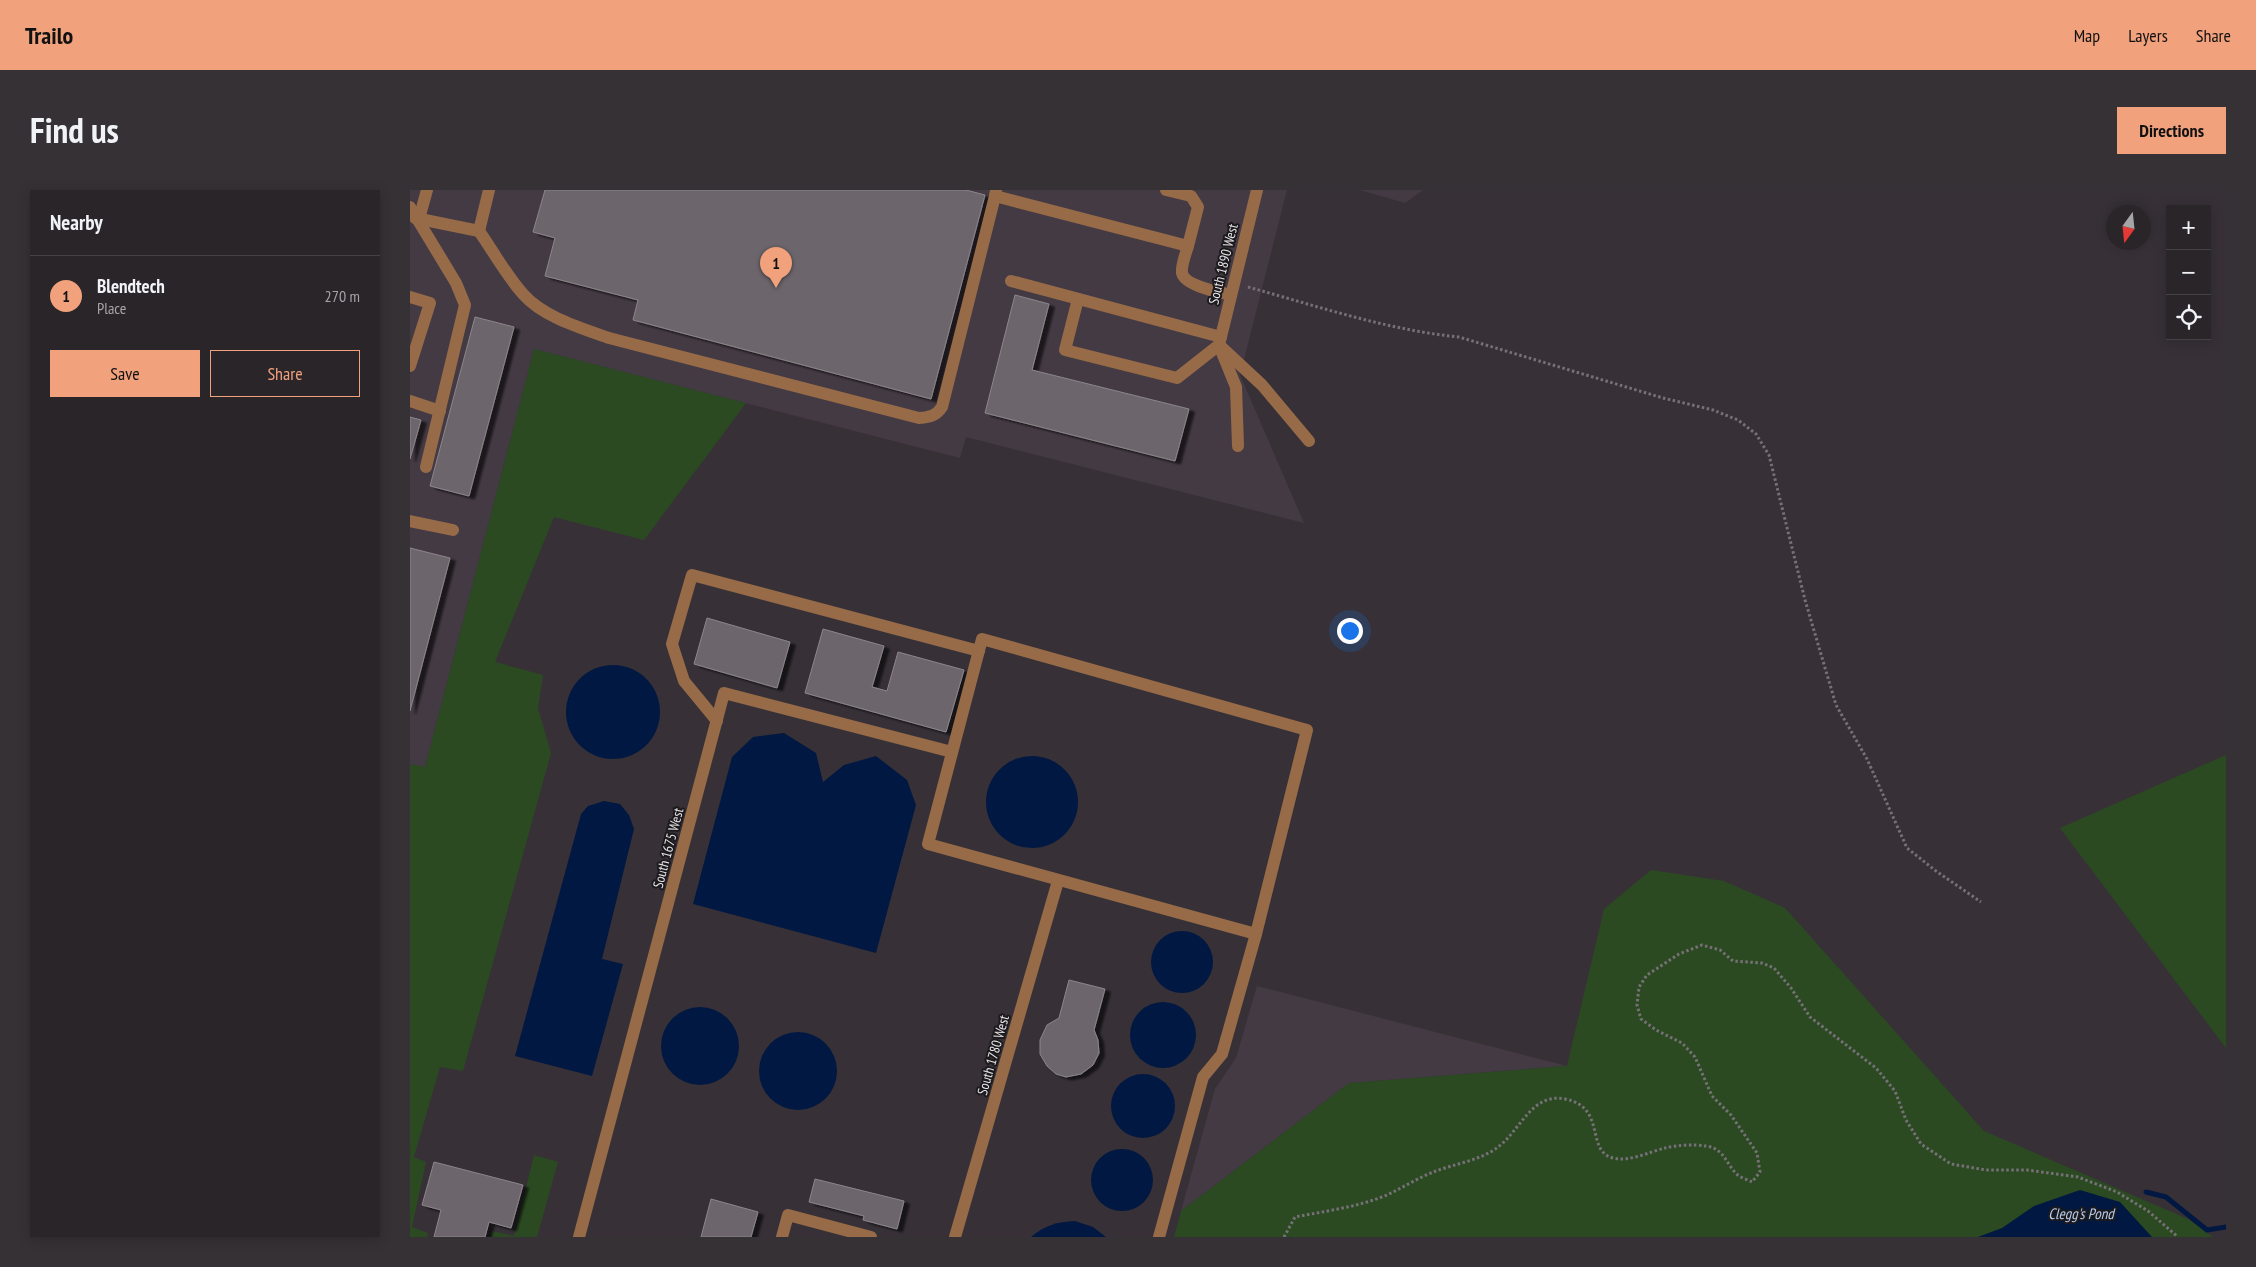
<!DOCTYPE html>
<meta charset="utf-8">
<style>
:root{--surface:#292529;--page:#353135;--text:#f1f3f6;--muted:#a5a5a8;--line:#454246;--accent:#f1a17c}
body{margin:0;font-family:"PT Sans Narrow",sans-serif;background:var(--page);color:var(--text)}
.controls{position:absolute;right:15px;top:15px;display:grid;overflow:hidden;border-radius:0px;box-shadow:0 2px 12px #0003}
.controls button{width:45px;height:45px;display:grid;place-items:center;padding:0;border:0;border-bottom:1px solid var(--line);background:var(--surface);color:var(--text);font:25px sans-serif}
.compass{position:absolute;left:1696px;top:15px;width:45px;height:45px;border-radius:50%;background:var(--surface);box-shadow:0 2px 12px #0003;rotate:195deg}
.you{position:absolute;left:939px;top:440px;width:18px;height:18px;margin:-12px;border:4px solid #fff;border-radius:50%;background:#1a73e8;box-shadow:0 0 0 8px #1a73e833}
.badge{display:grid;place-items:center;width:32px;height:32px;border-radius:50%;background:var(--accent);color:#111;font-size:16px;font-weight:700}
.pin{position:absolute;translate:-50% -41px;filter:drop-shadow(0 1px 2px #0008)}
.pin::after{content:'';position:absolute;top:26px;width:18px;height:15px;background:inherit;clip-path:polygon(0 0,100% 0,50% 100%)}
.list{margin:0;padding:0;list-style:none}
h2{display:flex;justify-content:space-between;align-items:center;height:65px;margin:0;padding:0 20px;font-size:21px}
h2 small{font-size:16px;font-weight:400;color:var(--muted)}
.list li{display:grid;grid-template-columns:32px 1fr auto;gap:15px;align-items:center;box-sizing:border-box;height:80px;padding:0 20px;border-top:1px solid var(--line)}
.list b{display:block;font-size:19px;white-space:nowrap}
.list p{margin:0;font-size:16px;white-space:nowrap;color:var(--muted)}
.list em{font-size:16px;font-style:normal;color:var(--muted)}
.actions{display:flex;gap:10px;padding:15px 20px}
.actions a{flex:1;padding:11px 0;border:1px solid var(--accent);border-radius:0px;text-align:center;font-size:18px;color:var(--accent)}
.actions .main{background:var(--accent);color:#111}
.icon{flex:none;width:28px;height:28px;fill:none;stroke:currentColor;stroke-width:2;stroke-linecap:round;stroke-linejoin:round}
.map{position:relative;flex:none;width:1816px;height:1047px;overflow:hidden;border-radius:0px}
header{display:flex;align-items:center;gap:30px;box-sizing:border-box;height:70px;padding:0 25px;background:var(--accent);color:#111}
header strong{font-size:24px}
nav{display:flex;gap:28px;margin-inline-start:auto;font-size:18px}
.intro{display:flex;align-items:center;justify-content:space-between;box-sizing:border-box;height:120px;padding:0 30px}
h1{margin:0;font-size:35px}
.button{padding:12px 22px;border-radius:0px;background:var(--accent);color:#111;font-size:18px;font-weight:700}
main{display:flex;gap:30px;padding:0 30px}
aside{flex:1;background:var(--surface);border-radius:0px;box-shadow:0 2px 12px #0003}
.map>svg:first-child{display:block}
.built{fill:#443a44}
.green{fill:#2b4a22}
.water{fill:#011842}
.lines{fill:none;stroke-linecap:round;stroke-linejoin:round}
.stream{stroke:#011842;stroke-width:5}
.building{fill:#6c666c;stroke:#8c868c;filter:url(#shadow)}
.path{stroke:#767176;stroke-width:3;stroke-dasharray:2.5 2.5;stroke-linecap:butt}
.minor{stroke:#976b48;stroke-width:12}
.labels{text-anchor:middle;stroke-width:4;stroke-linejoin:round;paint-order:stroke}
.street-label{font-size:14px;fill:#e8e5e8;stroke:#1c1a1c}
.water-label{font-size:15px;font-style:italic;fill:#b6ccef;stroke:#1c1a1c}
</style>
<header>
<strong>Trailo</strong>
<nav><a>Map</a><a>Layers</a><a>Share</a></nav>
</header>
<div class="intro"><h1>Find us</h1><a class="button">Directions</a></div>
<main>
<aside>
<h2>Nearby<small></small></h2>
<ul class="list">
<li><span class="badge">1</span><div><b>Blendtech</b><p>Place</p></div><em>270 m</em></li>
</ul>
<div class="actions"><a class="main">Save</a><a>Share</a></div>
</aside>
<div class="map">
<svg width="1816" height="1047" viewBox="0 0 1816 1047">
<defs>
<filter id="shadow"><feDropShadow dx="5.5" dy="3" stdDeviation="1" flood-color="#0009"/></filter>
</defs>
<rect width="100%" height="100%" fill="#373137"/>
<g class="built">
<polygon points="0,0 877,0 830,185 894,333 556,247 550,268 124,159 15,577 0,574"/>
<polygon points="950,0 1013,0 995,13"/>
<polygon points="847,796 1157,876 939,893 771,1021 805,899 826,868"/>
</g>
<g class="green">
<polygon points="124,159 336,213 234,350 144,327 85,472 133,485 128,518 141,563 53,881 30,877 4,967 16,972 2,1037 18,1043 17,1047 0,1047 0,574 15,577"/>
<polygon points="1816,565 1816,858 1650,638"/>
<polygon points="1241,680 1314,691 1375,718 1574,941 1778,1029 1803,1047 764,1047 771,1021 939,893 1157,876 1194,719"/>
<polygon points="124,965 148,972 127,1047 81,1047 82,1041 104,1046"/>
</g>
<g class="water">
<circle cx="203" cy="522" r="47"/>
<polygon points="374,543 406,563 413,592 434,575 466,566 497,590 506,615 466,763 283,714 322,567 343,547"/>
<circle cx="622" cy="612" r="46"/>
<polygon points="194,611 210,614 219,625 224,639 192,769 213,774 182,886 105,866 171,624 178,616"/>
<circle cx="772" cy="772" r="31"/>
<circle cx="753" cy="845" r="33"/>
<circle cx="290" cy="856" r="39"/>
<circle cx="388" cy="881" r="39"/>
<circle cx="733" cy="916" r="32"/>
<circle cx="712" cy="990" r="31"/>
<polygon points="1670,1000 1710,1012 1742,1047 1568,1047 1592,1038 1624,1016"/>
<path d="M 665,1031 L 683,1037 L 696,1047 L 621,1047 C 635,1035 647,1032 665,1031 Z"/>
</g>
<g class="lines">
<polyline class="stream" points="1736,1002 1756,1007 1797,1040 1816,1037"/>
</g>
<g class="building">
<polygon points="135,0 556,0 575,5 521,209 223,130 228,110 135,86 145,48 123,42"/>
<polygon points="605,105 639,114 622,180 779,219 765,271 575,223"/>
<polygon points="65,127 104,137 59,306 20,296"/>
<polygon points="0,227 11,230 0,269"/>
<polygon points="0,358 40,368 0,521"/>
<polygon points="297,428 380,452 367,498 284,474"/>
<polygon points="413,439 474,456 462,497 477,501 488,462 554,480 536,542 395,503"/>
<polygon points="659,790 695,799 684,840 688,850 689,863 683,875 671,884 656,887 646,884 637,876 630,864 630,850 637,835 649,828"/>
<polygon points="24,972 113,995 101,1038 79,1032 75,1047 24,1047 31,1020 12,1015"/>
<polygon points="405,989 494,1011 487,1039 453,1030 454,1026 399,1012"/>
<polygon points="301,1009 348,1022 341,1047 291,1047"/>
</g>
<g class="lines">
<g class="path">
<path d="M 838,97 C 907,116 977,140 1049,147 L 1253,208 L 1303,220 L 1328,230 L 1346,244 L 1359,265 L 1395,410 L 1426,515 L 1457,569 L 1497,658 L 1526,681 L 1571,712"/>
<path d="M 874,1047 L 885,1027 C 916,1021 948,1017 977,1005 C 992,998 1006,989 1021,983 C 1042,974 1070,971 1088,957 C 1110,941 1122,902 1155,909 C 1197,917 1175,961 1203,968 C 1220,972 1239,962 1255,958 C 1266,955 1285,954 1296,956 C 1316,959 1316,976 1329,986 C 1332,988 1338,990 1342,992 L 1350,982 L 1347,963 L 1321,925 L 1302,906 L 1285,867 L 1272,853 L 1246,840 L 1231,829 L 1227,815 L 1229,797 L 1237,785 L 1269,764 L 1292,755 L 1310,760 L 1323,771 L 1352,773 L 1364,778 L 1381,798 L 1400,827 L 1466,878 L 1485,901 L 1496,930 L 1511,954 L 1541,974 L 1576,980 L 1617,980 L 1668,987 L 1707,1002 L 1738,1021 L 1768,1047"/>
</g>
<g class="minor">
<polyline points="586,0 585,6 778,56 788,17 781,6 756,0"/>
<polyline points="0,17 46,93 55,115 16,277"/>
<polyline points="5,28 69,41 79,0"/>
<polyline points="9,29 17,0"/>
<path d="M 69,41 C 83,61 96,85 113,104 C 133,127 171,138 199,148 L 509,228 C 520,227 526,226 532,217 L 585,6"/>
<path d="M 778,56 C 776,63 771,75 772,83 C 775,96 809,102 821,105"/>
<polyline points="601,91 811,147"/>
<polyline points="0,107 20,113 0,176"/>
<polyline points="668,109 655,160 767,188 809,155"/>
<polyline points="809,155 847,0"/>
<polyline points="809,155 852,195 899,251"/>
<polyline points="811,160 826,197 828,256"/>
<polyline points="0,211 30,221"/>
<polyline points="0,331 43,340"/>
<polygon points="572,449 897,540 846,744 518,654"/>
<polyline points="307,531 274,491 262,454 282,385 569,461"/>
<polyline points="169,1047 314,503 542,562"/>
<polyline points="372,1047 378,1025 461,1047"/>
<polyline points="545,1047 648,691"/>
<polyline points="749,1047 793,887 812,864 846,744"/>
</g>
</g>
<g class="labels">
<g class="street-label">
<text transform="translate(813 74) rotate(-76)" y="5">South 1890 West</text>
<text transform="translate(258 658) rotate(-75)" y="5">South 1675 West</text>
<text transform="translate(583 865) rotate(-74)" y="5">South 1780 West</text>
</g>
<g class="water-label">
<text x="1671" y="1029">Clegg's Pond</text>
</g>
</g>
</svg>
<div class="controls">
<button>+</button>
<button>−</button>
<button><svg class="icon" aria-label="locate" viewBox="0 0 24 24"><circle cx="12" cy="12" r="6"/><path d="M12 2v4M12 18v4M2 12h4M18 12h4"/></svg></button>
</div>
<svg class="compass" viewBox="-18 -18 36 36"><path d="M0-13l5 13h-10z" fill="#e53935"/><path d="M0 13l5-13h-10z" fill="#a5a5a8"/></svg>
<div class="you"></div>
<div class="pin badge" style="left:366px;top:98px">1</div>
</div>
</main>
